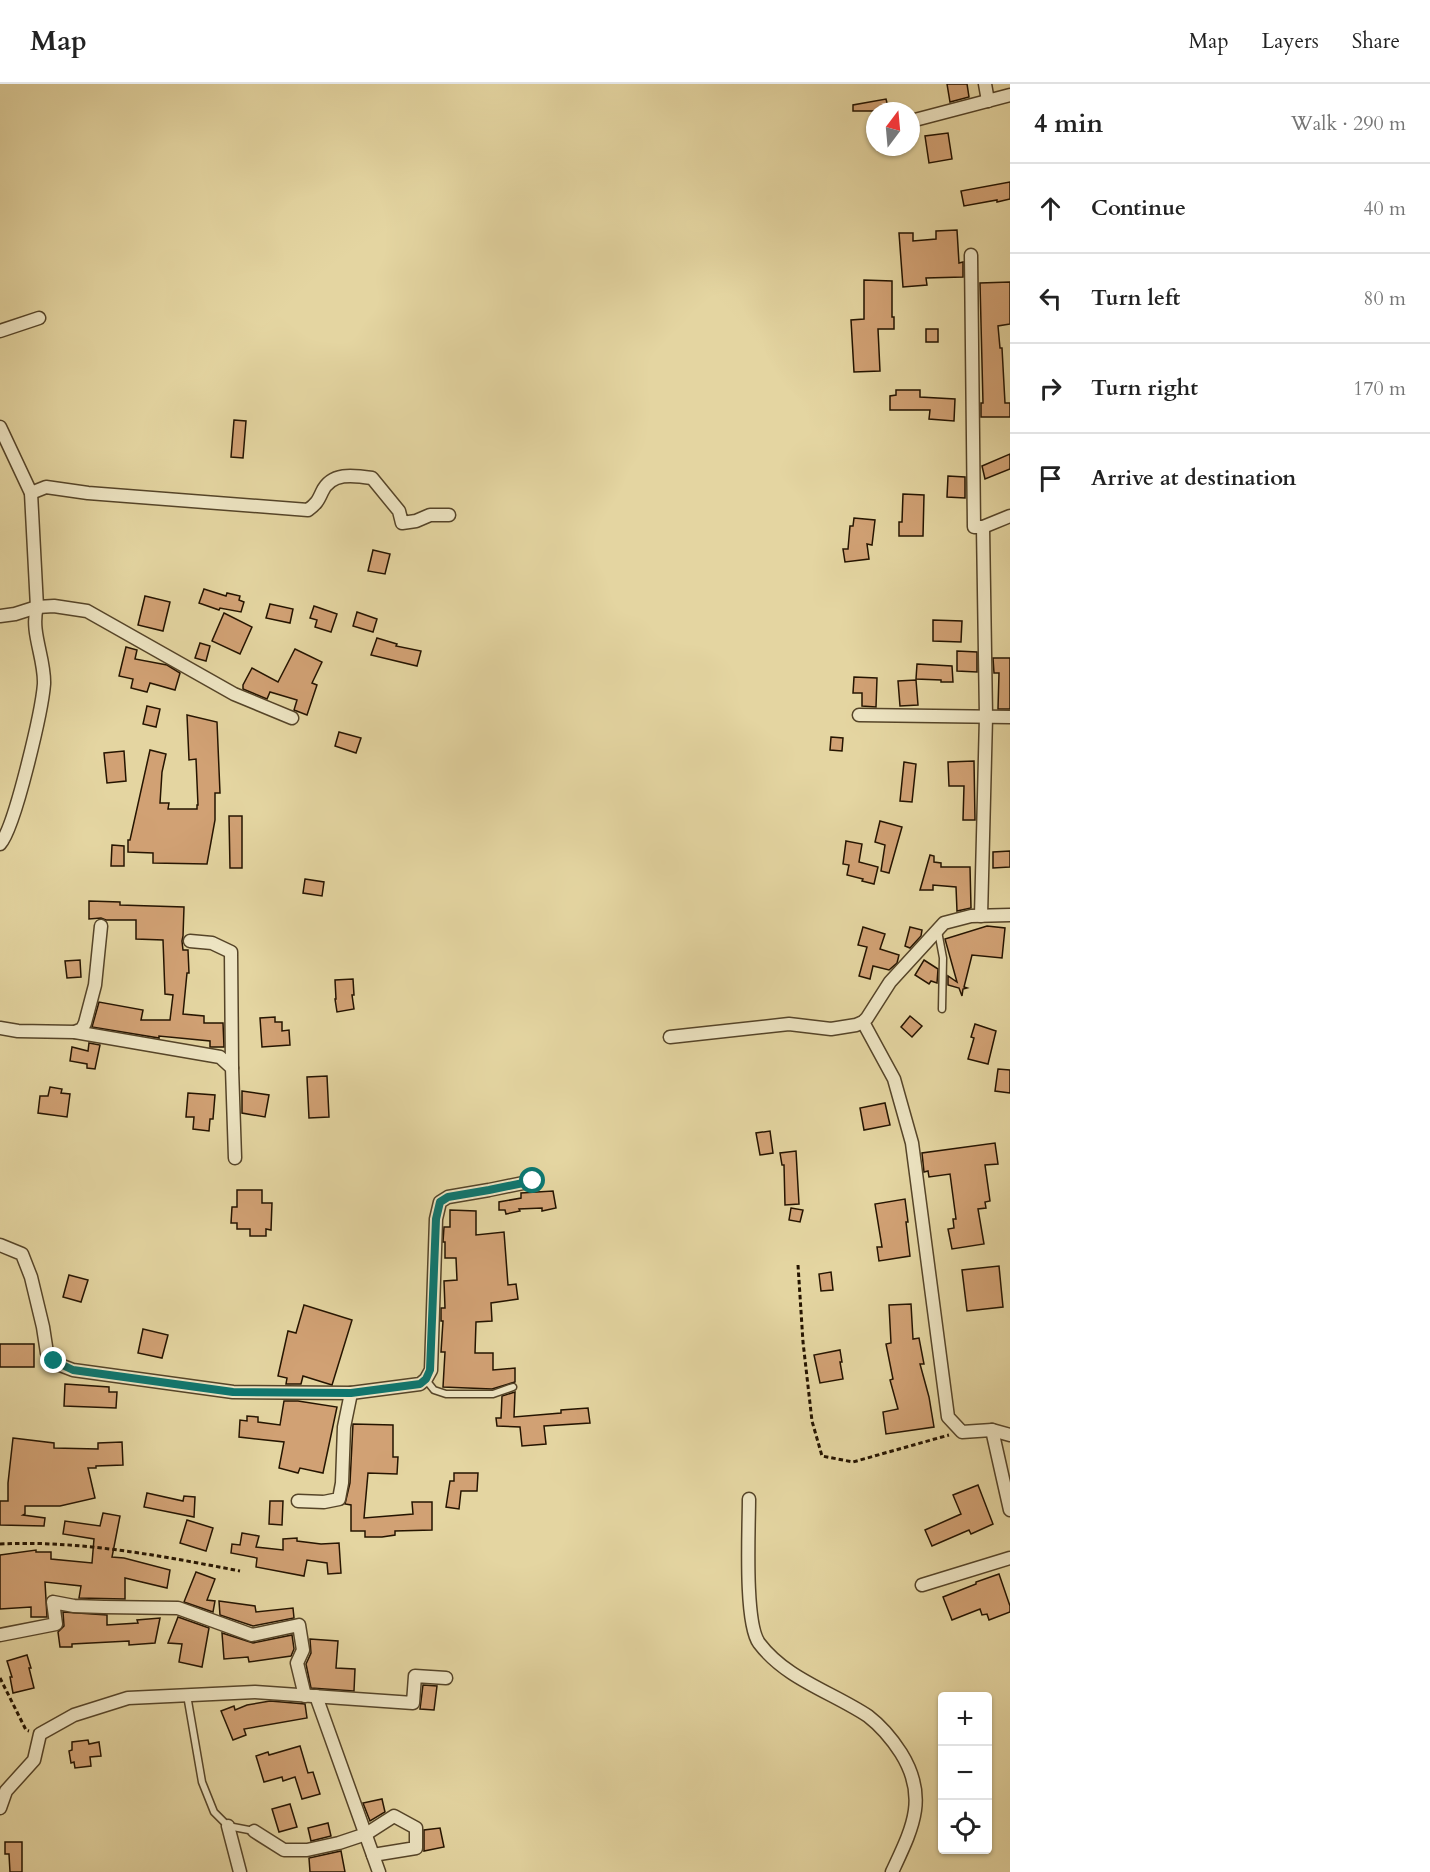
<!DOCTYPE html>
<meta charset="utf-8">
<style>
:root{--surface:#fff;--page:#f2f2f2;--text:#222;--muted:#767676;--line:#e0e0e0}
body{margin:0;font-family:Cardo,serif;background:var(--page);color:var(--text)}
.controls{position:absolute;right:18px;bottom:18px;display:grid;overflow:hidden;border-radius:6px;box-shadow:0 2px 4px #0004}
.controls button{width:54px;height:54px;display:grid;place-items:center;padding:0;border:0;border-bottom:2px solid var(--line);background:var(--surface);color:var(--text);font:30px sans-serif}
.compass{position:absolute;left:866px;top:18px;width:54px;height:54px;border-radius:50%;background:var(--surface);box-shadow:0 2px 4px #0004;rotate:16deg}
.stop{position:absolute;width:18px;height:18px;margin:-14px;border:4px solid #0f766e;border-radius:50%;background:#fff}
.stop.end{background:#0f766e;border-color:#fff;box-shadow:0 2px 6px #0008}
.list{margin:0;padding:0;list-style:none}
h2{display:flex;justify-content:space-between;align-items:center;height:78px;margin:0;padding:0 24px;font-size:26px}
h2 small{font-size:20px;font-weight:400;color:var(--muted)}
.list li{display:grid;grid-template-columns:39px 1fr auto;gap:18px;align-items:center;box-sizing:border-box;height:90px;padding:0 24px;border-top:2px solid var(--line)}
.list b{display:block;font-size:22px;white-space:nowrap}
.list em{font-size:20px;font-style:normal;color:var(--muted)}
.icon{flex:none;width:33px;height:33px;fill:none;stroke:currentColor;stroke-width:2;stroke-linecap:round;stroke-linejoin:round}
.map{position:relative;flex:none;width:1010px;height:1788px;overflow:hidden}
header{display:flex;align-items:center;gap:36px;box-sizing:border-box;height:84px;padding:0 30px;background:var(--surface);border-bottom:2px solid var(--line)}
header strong{font-size:28px}
nav{display:flex;gap:33px;margin-inline-start:auto;font-size:21px}
main{display:flex}
aside{flex:1;background:var(--surface)}
.map>svg:first-child{display:block}
.building{fill:#d1a174;stroke:#251400;stroke-width:1.5}
.lines{fill:none;stroke-linecap:round;stroke-linejoin:round}
.service-casing{stroke:#554428;stroke-width:9}
.minor-casing{stroke:#554428;stroke-width:15}
.path{stroke:#251400;stroke-width:3;stroke-dasharray:4.5 3;stroke-linecap:butt}
.service{stroke:#ede4c2;stroke-width:6}
.minor{stroke:#ede4c2;stroke-width:12}
.route{stroke:#0f766e;stroke-width:8}
</style>
<header>
<strong>Map</strong>
<nav><a>Map</a><a>Layers</a><a>Share</a></nav>
</header>
<main>
<div class="map">
<svg width="1010" height="1788" viewBox="0 0 1010 1788">
<rect width="100%" height="100%" fill="#e4d5a1"/>
<filter id="stains"><feTurbulence type="fractalNoise" baseFrequency=".00333" numOctaves="4"/><feColorMatrix values="0 0 0 0 .2 0 0 0 0 .09 0 0 0 0 .02 0 0 0 .5 -.17"/></filter>
<radialGradient id="worn" r=".72"><stop offset=".6" stop-color="#630" stop-opacity="0"/><stop offset="1" stop-color="#630" stop-opacity=".3"/></radialGradient>
<g class="building">
<polygon points="947,0 967,0 969,13 950,18"/>
<polygon points="886,15 889,27 853,27 853,21"/>
<polygon points="948,49 952,75 929,79 925,52"/>
<polygon points="1010,98 1010,115 997,118 997,116 964,122 961,107"/>
<polygon points="957,146 959,179 963,178 963,193 926,194 927,201 903,203 899,149 913,149 913,157 936,155 936,147"/>
<polygon points="864,196 892,197 892,233 894,233 894,245 878,245 880,287 854,288 851,236 864,235"/>
<polygon points="1010,198 1010,240 998,242 1000,264 1002,264 1005,319 1010,319 1010,333 981,333 981,319 983,319 980,199"/>
<rect x="926" y="245" width="12" height="13"/>
<polygon points="896,306 920,306 920,313 955,315 954,337 929,335 930,326 890,326 890,312 896,311"/>
<polygon points="234,336 246,337 243,374 231,373"/>
<polygon points="1010,370 1010,385 985,395 982,382"/>
<polygon points="948,392 965,393 965,414 947,413"/>
<polygon points="903,410 924,411 923,452 899,452 899,438 902,438"/>
<polygon points="854,434 875,436 872,461 867,460 869,475 845,478 843,465 848,465 850,442 853,442"/>
<polygon points="373,466 390,470 385,490 368,487"/>
<polygon points="204,505 226,512 227,509 240,512 239,516 244,518 241,528 220,524 219,526 199,519"/>
<polygon points="145,512 170,518 163,547 138,541"/>
<polygon points="270,520 293,525 290,539 266,534"/>
<polygon points="314,522 337,530 331,548 315,543 317,536 310,534"/>
<polygon points="357,528 377,535 373,548 353,542"/>
<polygon points="224,529 252,543 240,570 212,557"/>
<polygon points="933,536 962,537 961,558 933,557"/>
<polygon points="377,554 397,560 396,562 421,567 417,582 371,571"/>
<polygon points="200,559 210,562 206,577 195,574"/>
<polygon points="126,563 137,566 135,575 167,581 180,589 175,606 150,599 147,608 131,604 133,595 119,592"/>
<polygon points="295,565 322,578 312,599 317,601 307,631 294,626 297,616 270,608 267,615 243,605 243,601 252,584 278,598"/>
<polygon points="957,567 977,568 977,588 957,587"/>
<polygon points="993,574 1010,574 1010,625 998,625 999,589 994,589"/>
<polygon points="917,580 952,582 953,598 941,598 941,596 916,595"/>
<polygon points="854,593 877,594 876,623 862,622 862,609 853,609"/>
<polygon points="916,596 918,621 900,622 898,597"/>
<polygon points="147,622 160,625 156,643 143,640"/>
<polygon points="187,631 217,638 220,709 215,709 215,736 207,780 153,779 153,769 128,768 128,756 130,756 150,666 166,670 162,688 160,719 169,719 168,725 197,725 197,721 198,721 196,675 189,676"/>
<polygon points="339,648 361,654 356,669 335,662"/>
<polygon points="831,653 843,654 842,667 830,666"/>
<polygon points="124,667 126,697 107,699 104,669"/>
<polygon points="974,677 975,736 963,736 964,702 949,702 948,678"/>
<polygon points="904,678 916,680 912,718 900,717"/>
<polygon points="229,732 242,732 242,784 230,784"/>
<polygon points="880,737 902,743 889,789 881,787 885,761 875,758"/>
<polygon points="846,757 862,760 859,778 878,783 874,800 862,797 863,795 847,791 849,781 843,780"/>
<polygon points="112,761 124,762 124,782 111,782"/>
<polygon points="1010,767 1010,783 993,784 993,768"/>
<polygon points="930,771 934,772 934,778 941,779 941,783 970,783 971,824 957,827 956,803 933,801 933,806 920,806"/>
<polygon points="305,795 324,798 322,812 303,809"/>
<polygon points="89,817 120,818 120,821 184,823 183,852 182,857 183,866 188,866 189,889 187,889 183,930 204,932 204,939 223,939 224,963 210,963 210,957 159,952 159,954 92,943 99,918 143,926 141,936 170,936 173,911 165,910 163,856 136,855 136,836 106,836 101,834 89,835"/>
<polygon points="987,842 1005,844 1002,874 972,871 964,903 967,904 963,905 962,912 959,904 948,901 948,892 957,898 945,855"/>
<polygon points="863,843 885,850 880,865 899,871 897,879 889,886 873,882 870,895 859,892 867,863 858,861"/>
<polygon points="910,843 922,846 921,852 910,864 905,862"/>
<polygon points="80,876 81,893 67,894 65,877"/>
<polygon points="924,876 938,885 937,899 931,897 929,900 915,891"/>
<polygon points="353,895 354,911 352,911 354,925 337,928 335,915 336,915 335,896"/>
<polygon points="910,932 922,942 912,953 901,943"/>
<polygon points="275,933 275,938 282,938 282,947 289,946 290,961 262,963 260,934"/>
<polygon points="975,940 996,947 988,980 968,975 974,954 971,953"/>
<polygon points="89,959 100,961 95,985 87,984 87,980 70,977 72,963 88,967"/>
<polygon points="998,985 1010,986 1010,1009 995,1007"/>
<polygon points="327,992 329,1033 309,1034 307,993"/>
<polygon points="50,1003 62,1005 61,1009 70,1010 67,1033 38,1029 40,1012 48,1012"/>
<polygon points="242,1007 269,1011 265,1033 242,1029"/>
<polygon points="188,1009 215,1011 213,1035 210,1035 209,1047 193,1045 194,1033 186,1033"/>
<polygon points="885,1019 890,1041 864,1046 860,1024"/>
<polygon points="770,1047 773,1069 760,1071 756,1049"/>
<polygon points="995,1059 998,1080 985,1081 990,1117 985,1118 986,1124 978,1125 984,1160 952,1165 948,1145 954,1144 953,1135 956,1135 950,1090 929,1093 928,1087 924,1088 922,1069"/>
<polygon points="796,1067 799,1120 785,1121 784,1081 782,1081 780,1069"/>
<polygon points="237,1106 262,1106 262,1119 272,1119 271,1146 266,1145 266,1152 250,1152 250,1145 237,1145 237,1139 231,1139 232,1123 237,1123"/>
<polygon points="553,1107 556,1124 542,1127 542,1124 519,1125 520,1127 506,1130 505,1126 499,1126 499,1118 521,1114 521,1109"/>
<polygon points="905,1115 908,1138 906,1138 910,1172 879,1177 877,1163 882,1163 875,1120"/>
<polygon points="791,1124 803,1126 800,1138 789,1136"/>
<polygon points="450,1126 476,1127 476,1151 504,1148 508,1201 516,1200 518,1215 491,1219 492,1237 476,1238 475,1269 493,1269 493,1286 515,1284 515,1298 492,1305 443,1303 445,1268 441,1268 443,1237 441,1237 441,1224 445,1224 444,1197 457,1196 456,1174 445,1174 445,1158 443,1158 444,1143 450,1143"/>
<polygon points="999,1182 1003,1223 967,1227 962,1186"/>
<polygon points="831,1188 833,1206 821,1207 819,1190"/>
<polygon points="69,1191 88,1196 81,1218 63,1213"/>
<polygon points="911,1220 913,1255 919,1254 924,1280 920,1280 929,1313 934,1343 886,1350 883,1328 898,1325 890,1296 893,1295 886,1260 891,1259 889,1221"/>
<polygon points="304,1221 352,1236 332,1301 303,1292 301,1300 286,1300 287,1294 278,1292 288,1247 296,1249"/>
<polygon points="143,1245 168,1251 162,1274 138,1269"/>
<rect x="0" y="1260" width="34" height="23"/>
<polygon points="840,1266 842,1278 840,1278 843,1295 820,1299 814,1271"/>
<polygon points="65,1300 109,1303 109,1308 117,1308 116,1324 64,1322"/>
<polygon points="515,1308 514,1333 561,1329 561,1326 588,1324 590,1339 544,1342 546,1360 522,1362 520,1343 497,1342 496,1334 501,1334 502,1312"/>
<polygon points="284,1317 298,1317 337,1323 323,1389 300,1384 298,1389 279,1384 284,1358 239,1353 240,1336 247,1337 247,1332 258,1333 258,1338 280,1341"/>
<polygon points="353,1340 393,1341 393,1373 398,1373 397,1390 368,1389 364,1434 413,1430 412,1418 432,1418 432,1446 395,1447 395,1451 382,1453 365,1453 365,1447 351,1447 351,1421 345,1420 350,1399"/>
<polygon points="13,1354 54,1359 54,1364 98,1365 98,1359 122,1358 123,1381 96,1382 96,1384 88,1384 95,1414 60,1422 25,1422 25,1430 23,1431 45,1434 44,1442 0,1441 0,1417 8,1417 8,1399"/>
<polygon points="454,1389 478,1389 477,1407 461,1407 459,1425 446,1423 450,1397 454,1397"/>
<polygon points="978,1401 993,1440 971,1450 969,1446 932,1462 925,1446 961,1430 953,1411"/>
<polygon points="147,1409 183,1417 184,1412 195,1413 194,1433 144,1423"/>
<polygon points="270,1417 283,1417 282,1441 269,1440"/>
<polygon points="103,1429 120,1432 112,1473 124,1474 170,1486 167,1504 125,1494 125,1515 79,1514 81,1502 45,1498 47,1533 31,1533 31,1523 0,1525 0,1471 36,1466 36,1468 51,1468 51,1475 92,1479 94,1455 63,1450 65,1437 100,1442"/>
<polygon points="187,1436 213,1444 206,1467 180,1459"/>
<polygon points="242,1449 259,1452 256,1463 283,1466 283,1455 297,1454 297,1457 321,1460 339,1459 341,1489 328,1490 327,1479 307,1476 304,1492 256,1483 257,1474 231,1469 232,1460 240,1461"/>
<polygon points="196,1488 215,1495 207,1516 215,1517 213,1528 184,1518"/>
<polygon points="999,1490 1010,1522 1010,1528 989,1536 987,1530 982,1531 980,1525 952,1536 943,1513 976,1500 976,1498"/>
<polygon points="219,1517 255,1522 256,1528 293,1524 294,1534 253,1542 220,1531"/>
<polygon points="63,1528 107,1531 107,1541 138,1539 137,1536 160,1534 155,1559 129,1561 129,1557 72,1560 72,1563 60,1563 58,1548 64,1542"/>
<polygon points="178,1533 209,1544 202,1583 179,1578 182,1560 168,1559"/>
<polygon points="222,1549 253,1559 292,1551 294,1565 291,1572 249,1578 248,1573 224,1575"/>
<polygon points="310,1555 338,1557 336,1584 355,1585 354,1607 311,1604 306,1580 311,1569"/>
<polygon points="27,1571 31,1584 29,1584 34,1604 13,1609 10,1593 12,1593 7,1577"/>
<polygon points="423,1601 437,1602 434,1626 420,1625"/>
<polygon points="270,1617 305,1620 307,1634 244,1645 246,1651 233,1656 221,1627 234,1622 235,1626 247,1621"/>
<polygon points="88,1656 89,1660 99,1658 101,1672 90,1673 91,1682 75,1684 74,1678 71,1679 69,1667 72,1666 72,1658"/>
<polygon points="300,1662 308,1689 313,1688 320,1710 302,1715 295,1693 283,1697 282,1693 264,1698 256,1672 268,1668 269,1671"/>
<polygon points="382,1715 385,1728 370,1737 363,1719"/>
<polygon points="290,1720 297,1743 279,1748 272,1725"/>
<polygon points="328,1739 331,1752 311,1757 308,1744"/>
<polygon points="440,1744 444,1763 424,1767 424,1746"/>
<polygon points="5,1758 22,1758 22,1788 10,1788 9,1770 5,1770"/>
<polygon points="341,1767 345,1788 310,1788 309,1774"/>
</g>
<g class="lines">
<defs>
<g id="service">
<polyline points="938,847 943,874 942,925"/>
<polyline points="426,1296 434,1306 446,1310 493,1310 513,1303"/>
<polyline points="187,1611 202,1698 214,1728 228,1742 254,1747"/>
</g>
<g id="minor">
<polyline points="985,0 988,17"/>
<polyline points="911,37 1010,11"/>
<polyline points="971,171 974,443 983,443 1010,432"/>
<polyline points="0,247 39,234"/>
<path d="M 0,343 L 31,409 L 37,523 C 30,548 45,574 44,600 C 42,626 15,744 0,760"/>
<path d="M 31,409 L 46,403 L 88,409 L 308,426 C 316,420 318,417 322,408 C 331,388 353,391 372,394 L 399,427 L 402,439 L 416,437 L 430,431 L 449,431"/>
<polyline points="0,532 15,530 37,523 54,522 87,527 234,610 292,634"/>
<polyline points="859,631 1010,633"/>
<polyline points="981,832 986,633 983,443"/>
<polyline points="190,857 212,859 231,868 232,984"/>
<polyline points="863,938 894,995 912,1059 948,1333 962,1348 992,1346 1010,1351"/>
<polyline points="0,944 18,947 75,948 82,945 85,939 95,901 101,842"/>
<polyline points="75,948 220,973 232,984 235,1074"/>
<polyline points="670,953 789,940 831,945 856,941 863,938 867,934 890,898 944,839 971,832 1010,831"/>
<polyline points="0,1161 22,1170 31,1193 43,1243 47,1269 60,1281 73,1286 233,1308 351,1309 420,1300 426,1295 431,1286 436,1135 440,1118 448,1113 489,1106 533,1097"/>
<polyline points="992,1346 1010,1426"/>
<path d="M 749,1415 C 749,1443 744,1538 759,1559 C 786,1595 832,1608 868,1632 C 881,1642 892,1655 901,1669 C 929,1714 912,1745 892,1788"/>
<polyline points="298,1417 324,1418 339,1415 342,1399 344,1343 351,1309"/>
<polyline points="922,1501 1010,1474"/>
<polyline points="0,1551 56,1540 53,1518 74,1522 104,1523 178,1524 252,1551 299,1541 303,1566 297,1579 305,1612"/>
<polyline points="316,1612 379,1788"/>
<polyline points="0,1724 6,1707 34,1676 40,1650 74,1631 128,1614 255,1608 413,1619 415,1592 446,1594"/>
<polyline points="228,1742 240,1788"/>
<polyline points="254,1747 284,1766 307,1766 339,1759 366,1750 394,1732 416,1744 416,1764 373,1771"/>
</g>
</defs>
<use href="#service" class="service-casing"/>
<use href="#minor" class="minor-casing"/>
<g class="path">
<polyline points="798,1181 803,1258 812,1337 822,1372 853,1378 949,1351"/>
<path d="M 0,1460 C 80,1456 162,1472 240,1487"/>
<polyline points="0,1594 26,1646 29,1647"/>
</g>
<use href="#service" class="service"/>
<use href="#minor" class="minor"/>
</g>
<g class="lines">
<polyline class="route" points="54,1277 73,1286 233,1308 351,1309 420,1300 426,1295 430,1286 436,1135 440,1118 448,1113 489,1106 533,1097"/>
</g>
<rect width="100%" height="100%" filter="url(#stains)"/>
<rect width="100%" height="100%" fill="url(#worn)"/>
</svg>
<div class="controls">
<button>+</button>
<button>−</button>
<button><svg class="icon" aria-label="locate" viewBox="0 0 24 24"><circle cx="12" cy="12" r="6"/><path d="M12 2v4M12 18v4M2 12h4M18 12h4"/></svg></button>
</div>
<svg class="compass" viewBox="-18 -18 36 36"><path d="M0-13l5 13h-10z" fill="#e53935"/><path d="M0 13l5-13h-10z" fill="#767676"/></svg>
<div class="stop" style="left:533px;top:1097px"></div>
<div class="stop end" style="left:54px;top:1277px"></div>
</div>
<aside>
<h2>4 min<small>Walk · 290 m</small></h2>
<ul class="list">
<li><svg class="icon" aria-label="ahead" viewBox="0 0 24 24"><path d="M12 20V5M6 11l6-6 6 6"/></svg><div><b>Continue</b></div><em>40 m</em></li>
<li><svg class="icon" aria-label="left" viewBox="0 0 24 24"><path d="M17 20v-9H6M10 6l-5 5 5 5"/></svg><div><b>Turn left</b></div><em>80 m</em></li>
<li><svg class="icon" aria-label="right" viewBox="0 0 24 24"><path d="M7 20v-9h11M14 6l5 5-5 5"/></svg><div><b>Turn right</b></div><em>170 m</em></li>
<li><svg class="icon" aria-label="arrive" viewBox="0 0 24 24"><path d="M6 21V4h12l-3 4 3 4H6"/></svg><div><b>Arrive at destination</b></div></li>
</ul>
</aside>
</main>
